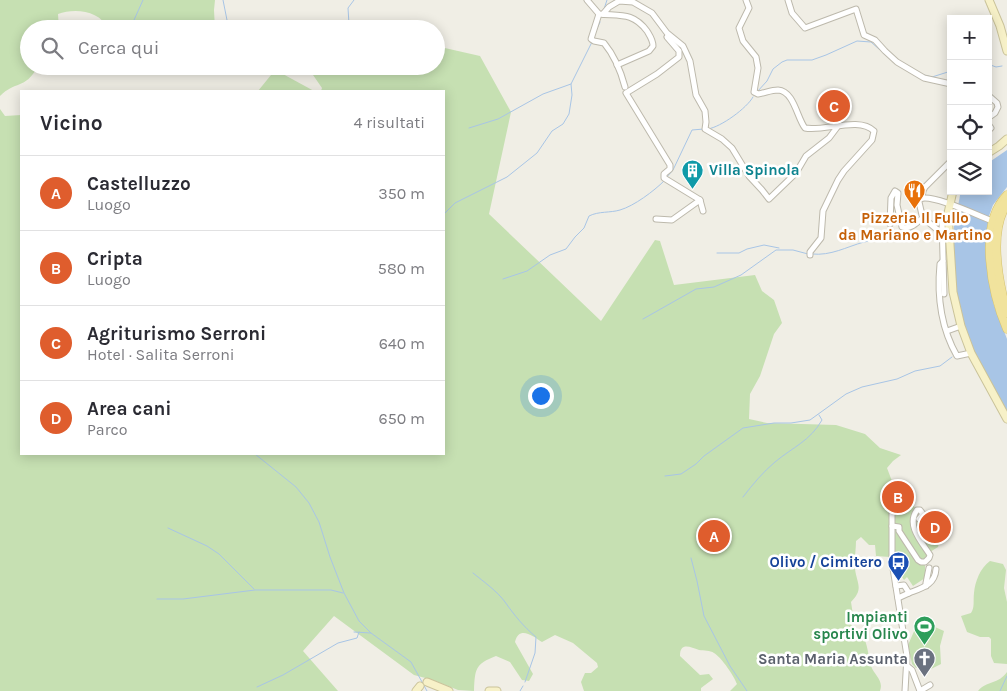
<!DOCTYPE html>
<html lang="it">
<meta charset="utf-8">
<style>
:root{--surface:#fff;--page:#f2f2f3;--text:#2b2b33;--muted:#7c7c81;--line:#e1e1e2;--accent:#df5d2d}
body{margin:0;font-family:Karla,sans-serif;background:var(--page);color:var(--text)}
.controls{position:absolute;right:15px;top:15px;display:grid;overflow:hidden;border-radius:0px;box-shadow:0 2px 12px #0003}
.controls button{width:45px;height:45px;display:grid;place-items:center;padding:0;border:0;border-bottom:1px solid var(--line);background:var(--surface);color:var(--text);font:25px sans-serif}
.you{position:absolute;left:540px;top:395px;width:18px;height:18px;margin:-12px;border:4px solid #fff;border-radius:50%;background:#1a73e8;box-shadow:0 0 0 8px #1a73e833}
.badge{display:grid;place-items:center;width:32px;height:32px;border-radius:50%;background:var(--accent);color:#fff;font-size:16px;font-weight:700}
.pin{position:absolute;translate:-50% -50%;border:2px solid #fff;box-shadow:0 1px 5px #0006}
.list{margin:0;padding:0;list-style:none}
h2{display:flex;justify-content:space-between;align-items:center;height:65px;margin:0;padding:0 20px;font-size:21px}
h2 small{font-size:16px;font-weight:400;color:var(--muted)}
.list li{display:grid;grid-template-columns:32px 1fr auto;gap:15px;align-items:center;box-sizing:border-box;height:75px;padding:0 20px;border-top:1px solid var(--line)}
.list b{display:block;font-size:19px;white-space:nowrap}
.list p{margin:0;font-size:16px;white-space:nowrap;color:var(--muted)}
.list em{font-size:16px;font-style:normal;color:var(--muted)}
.icon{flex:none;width:28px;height:28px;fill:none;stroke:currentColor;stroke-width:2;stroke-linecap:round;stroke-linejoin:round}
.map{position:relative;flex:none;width:1007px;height:691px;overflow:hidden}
.search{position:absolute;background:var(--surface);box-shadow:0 2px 12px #0003;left:20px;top:20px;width:425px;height:55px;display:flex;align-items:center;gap:12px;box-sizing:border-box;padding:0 18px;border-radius:28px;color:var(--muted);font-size:19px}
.panel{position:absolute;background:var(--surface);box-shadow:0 2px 12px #0003;left:20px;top:90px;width:425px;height:365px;border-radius:0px}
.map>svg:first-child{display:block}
.green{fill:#c6e0b2}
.water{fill:#a8c5e6}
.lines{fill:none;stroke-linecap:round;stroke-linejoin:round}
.stream{stroke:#a8c5e6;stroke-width:1}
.street-casing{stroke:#bdb9ac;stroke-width:7}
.secondary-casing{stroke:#cac39a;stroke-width:9}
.primary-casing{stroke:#d4c16f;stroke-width:9}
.street{stroke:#fff;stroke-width:5}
.secondary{stroke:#f7f1c8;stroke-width:7}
.primary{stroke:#f1e39d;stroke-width:8}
.labels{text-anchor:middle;stroke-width:5;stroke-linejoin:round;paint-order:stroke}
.culture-label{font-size:15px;font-weight:bold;fill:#0d838f;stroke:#fff;text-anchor:start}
.food-label{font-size:15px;font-weight:bold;fill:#c56008;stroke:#fff}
.transit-label{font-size:15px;font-weight:bold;fill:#164399;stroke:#fff;text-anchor:end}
.leisure-label{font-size:15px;font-weight:bold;fill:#27864d;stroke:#fff;text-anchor:end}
.worship-label{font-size:15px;font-weight:bold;fill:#5b616d;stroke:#fff;text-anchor:end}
</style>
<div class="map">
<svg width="1007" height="691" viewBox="0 0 1007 691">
<rect width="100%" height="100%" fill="#f0eee5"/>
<g class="green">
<path d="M 0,0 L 215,0 L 214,10 L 215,29 L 108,29 C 100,10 74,8 58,14 L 59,29 L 29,29 L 29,66 L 37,66 L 37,68 C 25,89 15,81 0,96 Z"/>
<path d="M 436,46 L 480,56 L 511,112 L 489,214 L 601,321 L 655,240 L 660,241 L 674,285 L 755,275 L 762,291 L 774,300 L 782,323 L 774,334 L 760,376 L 750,394 L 749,419 L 767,423 L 836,425 L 865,434 L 880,448 L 901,455 L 893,461 L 887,468 L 895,489 L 904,492 L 916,509 L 922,509 L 925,512 L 925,515 L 945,537 L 943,541 L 940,539 L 938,547 L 930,552 L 931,560 L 925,564 L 925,578 L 913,586 L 907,577 L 904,580 L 902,577 L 903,576 L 890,557 L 876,556 L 875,545 L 869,545 L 861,537 L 856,541 C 856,550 854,560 855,569 C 857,584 864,589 851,602 L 853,615 L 850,624 C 854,627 860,631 862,635 C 868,643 868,656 871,666 C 874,675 884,680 880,691 L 730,691 L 737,684 C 734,676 722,658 714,653 C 710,650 704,651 699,650 C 690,647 680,642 680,656 L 700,675 L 709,674 L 713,679 L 701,688 L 701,691 L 584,691 L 581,682 L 585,673 L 591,673 L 598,667 L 597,663 L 573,643 L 555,635 L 542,642 C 533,636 519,625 515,642 L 533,674 L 529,681 L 522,680 L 510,662 L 496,656 C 475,664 475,669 474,691 L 458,690 L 433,680 L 414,675 L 334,616 L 303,651 L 338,691 L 0,691 L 0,109 L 5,116 L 21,115 L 21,454 L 444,454 L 444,91 L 321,91 L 322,88 L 313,75 L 314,66 L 436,66 Z"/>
<polygon points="275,73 281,73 314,91 258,91 271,75"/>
<path d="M 990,561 L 1003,564 L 1006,570 L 1004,588 L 1007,602 L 1007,664 L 994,663 L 991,656 L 991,639 L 989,637 L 980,637 L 967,632 L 961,616 L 971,613 C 975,607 973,601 974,593 C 975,582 980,568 990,561 Z"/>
<polygon points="919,620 944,631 940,646 941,664 931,669 924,664 916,668 912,664 908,645"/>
<path d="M 1007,672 L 1007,691 L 978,691 C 986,681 999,684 1007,672 Z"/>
</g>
<path class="water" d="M 1007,150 L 1007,187 L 993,205 L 989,216 L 987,230 L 988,270 L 991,291 L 994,305 L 1007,339 L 1007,412 C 997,393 985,374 975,354 C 957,315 950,269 954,225 C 954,215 959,205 960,195 L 962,191 L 988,191 L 988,163 Z"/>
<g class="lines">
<g class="stream">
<polyline points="223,0 228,25"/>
<polyline points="604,9 607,0"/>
<polyline points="349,24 348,8 354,0"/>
<polyline points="130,29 143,0"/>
<polyline points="596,31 600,22"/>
<polyline points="988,64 996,67 1002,66"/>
<polyline points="924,75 932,77 951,71"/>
<polyline points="757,92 767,81 773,69 782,62 787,60 812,60 826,55 857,41 871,42 888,57"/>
<polyline points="469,128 498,119 543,94 571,84"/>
<path d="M 708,129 C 721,127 747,108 753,97"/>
<polyline points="666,178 673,170 692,130 704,129"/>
<polyline points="444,214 455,203 507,177 537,153 552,131 563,124 569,114 572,95 571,84 592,42"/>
<polyline points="717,253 739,253 747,249 764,245 779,248"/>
<path d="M 812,254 C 831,256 846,247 864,242 C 875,239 885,240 895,238 C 902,237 906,232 912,229"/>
<path d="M 503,279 L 527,271 L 550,255 L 566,249 L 575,237 L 584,228 L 589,216 C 599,211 610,213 620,210 C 634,206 654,191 664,181"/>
<polyline points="643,319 696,289 714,287 741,275 776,250 793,250 808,254"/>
<polyline points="255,454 296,487 309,503 319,522 330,557 344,593 359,621 371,633"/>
<polyline points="665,476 681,474 696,464 704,456 743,428 774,423 791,423 810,420 846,394 862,387 897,379 915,371 940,366 952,357"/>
<path d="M 743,497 C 753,484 763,472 775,462 C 793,447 810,441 822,420 L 819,415"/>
<polyline points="168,528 207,546 219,554 254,589"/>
<polyline points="691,558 697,581 704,616 730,666 747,691"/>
<path d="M 473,573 C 484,582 497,591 505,602 C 515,616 523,626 536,637 L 535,653 L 525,682"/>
<polyline points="157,599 183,599 255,590 331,590 343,593"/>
<polyline points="354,632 371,633 411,662 427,691"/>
<polyline points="257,687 283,675 338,643 357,638 359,632"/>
<polyline points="520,691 523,686"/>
<polyline points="1000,691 1007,676"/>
</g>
<defs>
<g id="street">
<path d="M 587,0 L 599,14 C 620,16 633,12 647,31 C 650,36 653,40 653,46 L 649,51 L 617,65"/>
<path d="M 746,0 L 749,8 L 739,28 L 743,41 L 756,57 L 758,68 L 754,92 L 758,94 C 765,93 771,90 778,90 C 794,91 797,118 805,128 C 824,132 859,116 874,131 L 872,140 L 844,171 L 838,180 L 823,211 L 821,238 L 810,252 L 810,255"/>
<polyline points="788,0 792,13 805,28 856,9 864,35 875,40 885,51 897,62 924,78 951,84"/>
<path d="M 599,14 L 591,39 L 594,41 L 604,43 C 614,55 621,72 625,87"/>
<polyline points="603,14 609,7 619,1 633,2 652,13 667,33 683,46 690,61 696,95 705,111 706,122 705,129 722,139 732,148 749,176 762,190 769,199 796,173 806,156 829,138 838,126"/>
<polyline points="667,37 679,51 679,57 657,74 626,93 670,165 670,169 664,174 664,178 700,200 703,211"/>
<polyline points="988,95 997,103 998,107 995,113 988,118"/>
<polyline points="988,124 991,128 988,131"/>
<polyline points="922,198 923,191 925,187 951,161"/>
<polyline points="656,219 672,220 700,200"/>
<polyline points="942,220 944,294"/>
<path d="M 890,224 L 891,198 L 895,191 L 898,193 L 897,205 L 902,227 C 911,230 917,222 924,217"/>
<path d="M 948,234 L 940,232 L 927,221 L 922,215 L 919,202 L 920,199 C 931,193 979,216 992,221"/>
<path d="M 943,261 L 940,264 C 937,295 941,328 957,356 L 971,353"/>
<polyline points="947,331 961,326"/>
<polyline points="892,503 892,562 907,656 905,691"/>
<path d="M 892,526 L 899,527 L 899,531 L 918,560 L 921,562 L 925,562 L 929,558 L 930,555 C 921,541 906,525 917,510 L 920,510 L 923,514 L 919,519"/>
<polyline points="896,586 904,585 909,593 898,598"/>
<polyline points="926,586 926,583 929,568"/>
<path d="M 909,593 C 922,588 935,585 936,569"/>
<polyline points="907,666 912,670 920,691"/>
<polyline points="920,691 930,685"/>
</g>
<g id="secondary">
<polyline points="989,0 1000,26 1007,51"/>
<polyline points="988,153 999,146 1007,139"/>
<polyline points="953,191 948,213 953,292 961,326 971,353 1007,419"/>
<polyline points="427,682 449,691"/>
<polyline points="416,691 420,686"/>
<polyline points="489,691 497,691"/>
</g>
<g id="primary">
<path d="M 1007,195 C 977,225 992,294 1007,329"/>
<path d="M 1007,204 C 988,232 999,283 1007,313"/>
</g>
</defs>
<use href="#street" class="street-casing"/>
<use href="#secondary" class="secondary-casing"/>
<use href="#primary" class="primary-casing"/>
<use href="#street" class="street"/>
<use href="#secondary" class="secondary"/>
<use href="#primary" class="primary"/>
</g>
<defs>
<symbol id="building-pin" viewBox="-11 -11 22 30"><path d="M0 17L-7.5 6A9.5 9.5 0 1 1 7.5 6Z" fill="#0f9aa8" stroke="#fff"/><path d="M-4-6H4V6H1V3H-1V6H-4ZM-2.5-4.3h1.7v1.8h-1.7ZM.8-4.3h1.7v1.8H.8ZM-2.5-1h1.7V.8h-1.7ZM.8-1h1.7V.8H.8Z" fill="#fff"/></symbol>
<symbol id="restaurant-pin" viewBox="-11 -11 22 30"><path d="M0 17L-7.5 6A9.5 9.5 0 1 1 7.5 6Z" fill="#e8710a" stroke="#fff"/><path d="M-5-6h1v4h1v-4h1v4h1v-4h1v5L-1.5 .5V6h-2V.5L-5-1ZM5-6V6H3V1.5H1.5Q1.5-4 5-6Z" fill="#fff"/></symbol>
<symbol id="bus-pin" viewBox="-11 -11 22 30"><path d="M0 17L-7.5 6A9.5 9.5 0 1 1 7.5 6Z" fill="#1a4fb4" stroke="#fff"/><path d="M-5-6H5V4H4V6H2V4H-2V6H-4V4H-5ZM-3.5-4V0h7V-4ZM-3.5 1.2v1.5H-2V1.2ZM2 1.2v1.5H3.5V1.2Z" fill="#fff"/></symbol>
<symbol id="stadium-pin" viewBox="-11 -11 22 30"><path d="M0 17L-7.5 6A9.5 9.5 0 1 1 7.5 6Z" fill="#2e9e5b" stroke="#fff"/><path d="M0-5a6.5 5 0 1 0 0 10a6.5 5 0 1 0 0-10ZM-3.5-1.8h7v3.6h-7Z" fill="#fff"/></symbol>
<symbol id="church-pin" viewBox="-11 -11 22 30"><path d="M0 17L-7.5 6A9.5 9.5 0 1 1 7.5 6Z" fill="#6b7280" stroke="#fff"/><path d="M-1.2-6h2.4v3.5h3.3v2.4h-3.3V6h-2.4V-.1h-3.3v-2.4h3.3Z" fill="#fff"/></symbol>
</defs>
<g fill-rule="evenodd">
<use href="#building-pin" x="680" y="158" width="25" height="34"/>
<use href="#restaurant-pin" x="902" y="178" width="25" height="34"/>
<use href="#bus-pin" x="886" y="550" width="25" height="34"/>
<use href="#stadium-pin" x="912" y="614" width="25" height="34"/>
<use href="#church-pin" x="912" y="646" width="25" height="34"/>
</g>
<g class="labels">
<g class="culture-label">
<text x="709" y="175">Villa Spinola</text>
</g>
<g class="food-label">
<text x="915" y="223">Pizzeria Il Fullo<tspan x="915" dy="17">da Mariano e Martino</tspan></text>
</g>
<g class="transit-label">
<text x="882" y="567">Olivo / Cimitero</text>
</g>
<g class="leisure-label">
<text x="908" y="622">Impianti<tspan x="908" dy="17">sportivi Olivo</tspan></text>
</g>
<g class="worship-label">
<text x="908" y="664">Santa Maria Assunta</text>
</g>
</g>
</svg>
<div class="controls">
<button>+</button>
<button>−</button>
<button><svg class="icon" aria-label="locate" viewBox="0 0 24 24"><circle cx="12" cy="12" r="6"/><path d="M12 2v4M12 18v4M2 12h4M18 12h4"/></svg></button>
<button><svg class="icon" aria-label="layers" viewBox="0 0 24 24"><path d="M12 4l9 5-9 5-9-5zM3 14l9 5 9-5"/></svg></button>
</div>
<div class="you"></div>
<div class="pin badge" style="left:714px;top:536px">A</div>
<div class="pin badge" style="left:898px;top:497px">B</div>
<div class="pin badge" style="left:834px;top:106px">C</div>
<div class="pin badge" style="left:935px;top:527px">D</div>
<div class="search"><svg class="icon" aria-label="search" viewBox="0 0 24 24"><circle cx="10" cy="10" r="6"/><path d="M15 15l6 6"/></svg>Cerca qui</div>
<section class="panel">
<h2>Vicino<small>4 risultati</small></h2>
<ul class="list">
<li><span class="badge">A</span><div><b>Castelluzzo</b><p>Luogo</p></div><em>350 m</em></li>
<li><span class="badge">B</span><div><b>Cripta</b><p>Luogo</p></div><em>580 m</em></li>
<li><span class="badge">C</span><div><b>Agriturismo Serroni</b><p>Hotel · Salita Serroni</p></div><em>640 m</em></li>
<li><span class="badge">D</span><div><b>Area cani</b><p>Parco</p></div><em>650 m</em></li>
</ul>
</section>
</div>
